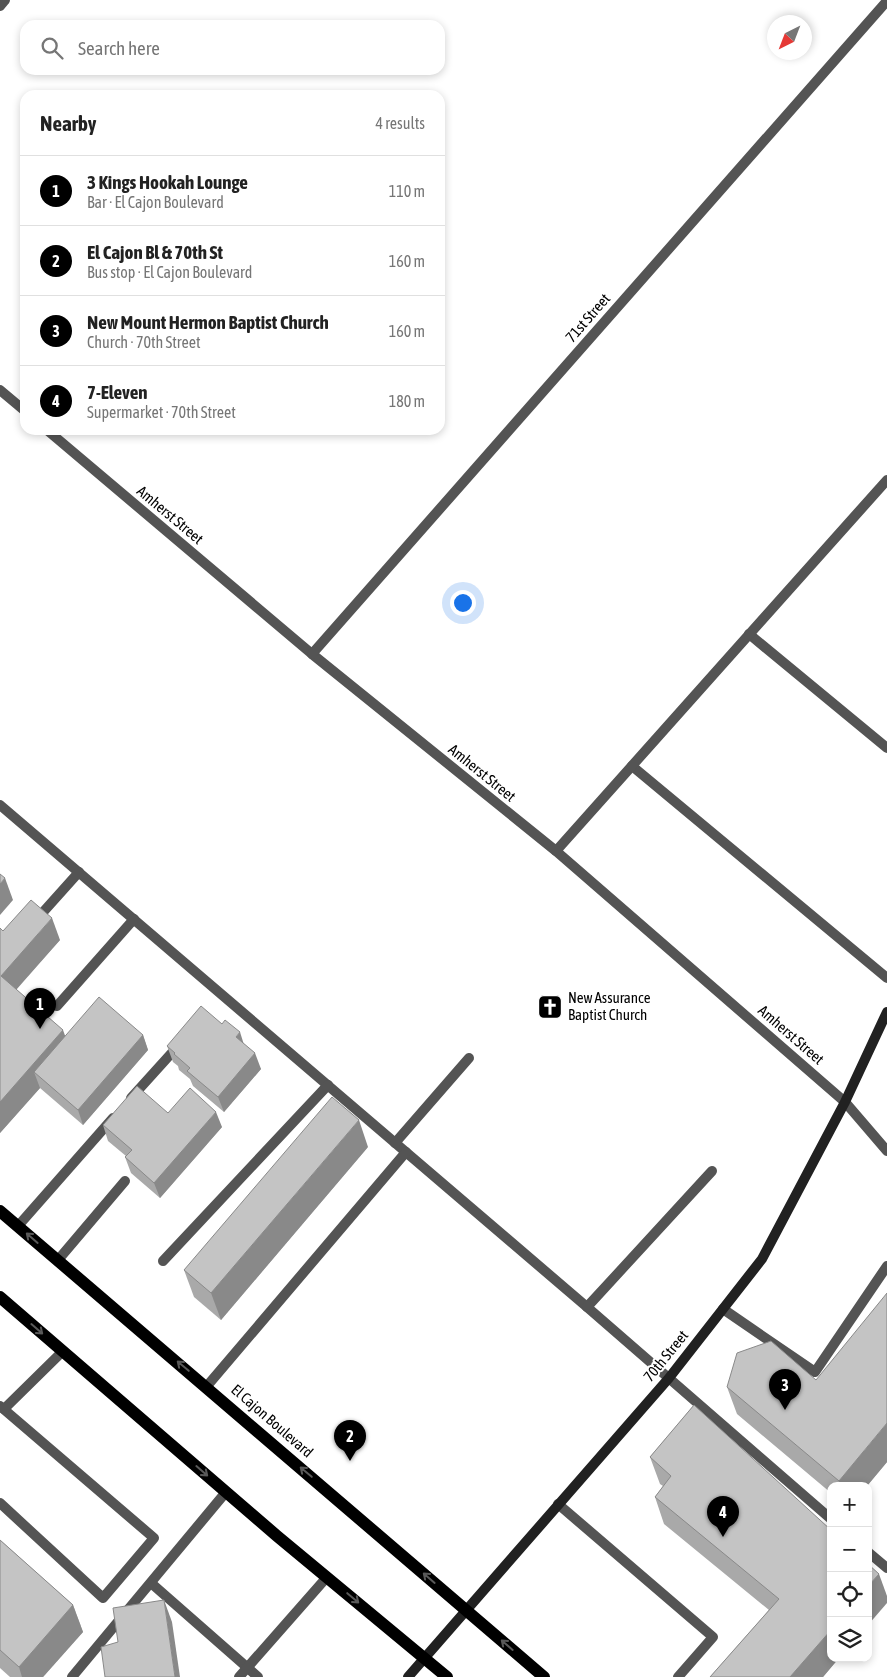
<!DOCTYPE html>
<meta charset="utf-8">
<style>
:root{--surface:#fff;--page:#f6f6f6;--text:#222;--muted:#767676;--line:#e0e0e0;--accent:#000}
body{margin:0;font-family:"Asap Condensed",sans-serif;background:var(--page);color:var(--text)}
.controls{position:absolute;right:15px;bottom:15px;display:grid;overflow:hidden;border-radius:10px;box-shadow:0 2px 8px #0003}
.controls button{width:45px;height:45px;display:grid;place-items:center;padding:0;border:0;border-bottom:1px solid var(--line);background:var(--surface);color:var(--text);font:25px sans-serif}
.compass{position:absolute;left:767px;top:15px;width:45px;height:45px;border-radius:50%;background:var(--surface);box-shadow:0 2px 8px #0003;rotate:222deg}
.you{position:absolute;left:462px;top:602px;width:18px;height:18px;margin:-12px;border:4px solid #fff;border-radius:50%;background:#1a73e8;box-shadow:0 0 0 8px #1a73e833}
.badge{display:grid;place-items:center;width:32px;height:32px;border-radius:50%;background:var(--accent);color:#fff;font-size:16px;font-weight:700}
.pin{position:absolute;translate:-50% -41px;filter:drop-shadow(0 1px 2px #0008)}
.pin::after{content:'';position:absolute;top:26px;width:18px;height:15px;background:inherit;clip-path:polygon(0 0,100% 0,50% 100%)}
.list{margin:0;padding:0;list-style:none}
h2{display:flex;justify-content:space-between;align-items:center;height:65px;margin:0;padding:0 20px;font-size:21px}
h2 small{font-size:16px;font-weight:400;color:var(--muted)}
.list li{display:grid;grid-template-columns:32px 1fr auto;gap:15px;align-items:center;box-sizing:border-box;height:70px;padding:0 20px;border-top:1px solid var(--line)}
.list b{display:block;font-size:19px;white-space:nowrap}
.list p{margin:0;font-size:16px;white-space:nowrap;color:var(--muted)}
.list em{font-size:16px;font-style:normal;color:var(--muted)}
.icon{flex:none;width:28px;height:28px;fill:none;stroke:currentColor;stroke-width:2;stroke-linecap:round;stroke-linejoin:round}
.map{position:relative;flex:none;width:887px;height:1677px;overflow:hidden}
.search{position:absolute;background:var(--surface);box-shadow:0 2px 8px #0003;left:20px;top:20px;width:425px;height:55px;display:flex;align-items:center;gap:12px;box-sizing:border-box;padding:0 18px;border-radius:15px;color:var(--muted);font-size:19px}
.panel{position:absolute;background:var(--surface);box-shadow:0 2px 8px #0003;left:20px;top:90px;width:425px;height:345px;border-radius:15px}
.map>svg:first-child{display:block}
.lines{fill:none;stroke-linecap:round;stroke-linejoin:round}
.service{stroke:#545454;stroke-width:10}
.minor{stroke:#545454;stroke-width:10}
.tertiary{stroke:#545454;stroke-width:10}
.secondary{stroke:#212121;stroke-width:10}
.primary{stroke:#000;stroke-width:12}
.wall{fill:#a9a9a9}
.shaded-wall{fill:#898989}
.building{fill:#c4c4c4;stroke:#898989}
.oneway{stroke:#595959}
.labels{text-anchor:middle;stroke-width:4;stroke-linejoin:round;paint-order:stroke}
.street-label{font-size:15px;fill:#000;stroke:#fff}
.poi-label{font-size:15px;fill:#000;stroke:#fff;text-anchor:start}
</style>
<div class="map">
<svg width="887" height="1677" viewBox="0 0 887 1677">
<rect width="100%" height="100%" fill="#fff"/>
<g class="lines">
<g class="service">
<polyline points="749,634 887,748"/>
<polyline points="632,766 887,978"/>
<polyline points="0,805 587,1307 831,1519"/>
<polyline points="556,851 887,480"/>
<polyline points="36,920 79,872"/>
<polyline points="57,1006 134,919"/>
<polyline points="131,1098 178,1046"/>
<polyline points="395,1143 469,1058"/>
<polyline points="18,1226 113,1118"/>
<polyline points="58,1260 125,1181"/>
<polyline points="163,1261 328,1085"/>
<polyline points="587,1307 712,1171"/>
<polyline points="723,1309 815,1372 887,1266"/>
<polyline points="207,1386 406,1152"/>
<polyline points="0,1406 154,1538 103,1598 0,1503"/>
<polyline points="4,1409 63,1351"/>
<polyline points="558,1504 713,1637 678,1677"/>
<polyline points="868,1552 887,1568"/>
<polyline points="151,1583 258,1677"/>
<polyline points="72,1677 226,1492"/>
<polyline points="239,1677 327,1577"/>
</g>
<g class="minor">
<polyline points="0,6 5,0"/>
<polyline points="0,390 25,411"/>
<polyline points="47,430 312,654 556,851 845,1102"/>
<polyline points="312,654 887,1"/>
</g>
<polyline class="tertiary" points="845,1102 887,1151"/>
<polyline class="secondary" points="408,1677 669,1378 762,1259 845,1102 887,1012"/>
<g class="primary">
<polyline points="0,1211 544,1677"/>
<polyline points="0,1297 277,1536 447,1677"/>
</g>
</g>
<g class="wall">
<polygon points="0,928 3,931 60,940 16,989 65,1036 143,1035 148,1050 83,1125 40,1088 0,1133"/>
<polygon points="244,1044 261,1069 224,1112 193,1086 190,1079 179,1070 178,1066 173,1062 167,1046"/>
<polygon points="168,1113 222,1127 160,1198 131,1173 125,1157 126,1156 108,1141 103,1125"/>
<polygon points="368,1147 221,1320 194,1297 184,1270"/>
<polygon points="727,1387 887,1462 867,1486 831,1486 831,1493 737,1414"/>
<polygon points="694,1405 831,1658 839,1658 823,1677 710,1677 769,1610 664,1524 655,1497 663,1486 660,1484 650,1457"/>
<polygon points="0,1540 73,1605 83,1632 43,1677 10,1677 0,1668"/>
</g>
<g class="shaded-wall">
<polygon points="5,878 13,900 0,915 0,884"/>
<polygon points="52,918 60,940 9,998 1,976"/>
<polygon points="63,1030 71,1052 34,1072 40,1088 0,1133 0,1102"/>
<polygon points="240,1032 245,1048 236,1037"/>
<polygon points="143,1035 148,1050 83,1125 78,1110"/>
<polygon points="255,1053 261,1069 224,1112 218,1097"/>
<polygon points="216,1112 222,1127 160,1198 154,1183"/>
<polygon points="359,1120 368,1147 221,1320 211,1293"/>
<polygon points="887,1423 887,1462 867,1486 841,1486 839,1481"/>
<polygon points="879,1574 887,1596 887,1603 868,1625 868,1586"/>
<polygon points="164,1600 172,1622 180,1677 175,1677"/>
<polygon points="73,1605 83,1632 43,1677 22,1677 19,1667"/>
<polygon points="831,1630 831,1658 839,1658 823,1677 790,1677"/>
</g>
<g class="building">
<polygon points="0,874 5,878 0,884"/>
<polygon points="31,900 52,918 1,976 63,1030 0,1102 0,928 3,931"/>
<polygon points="99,997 143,1035 78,1110 34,1072"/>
<polygon points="201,1006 222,1024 225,1020 240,1032 236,1037 255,1053 218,1097 187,1071 190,1068 174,1054 175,1053 167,1046"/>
<polygon points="137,1086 168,1113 190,1088 216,1112 154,1183 125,1157 132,1150 103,1125"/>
<polygon points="332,1097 359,1120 211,1293 184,1270"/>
<polygon points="887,1293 887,1423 839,1481 727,1387 737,1353 771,1341 816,1380"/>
<polygon points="694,1405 831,1530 831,1630 790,1677 710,1677 779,1599 655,1497 671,1476 650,1457"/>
<polygon points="0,1540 73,1605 19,1667 0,1650"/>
<polygon points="868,1564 879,1574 868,1586"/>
<polygon points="164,1600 175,1677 105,1677 101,1647 118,1642 113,1608"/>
</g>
<defs><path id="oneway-shaft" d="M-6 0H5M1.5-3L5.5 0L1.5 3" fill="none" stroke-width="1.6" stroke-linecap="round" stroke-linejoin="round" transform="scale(1.25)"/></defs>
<g class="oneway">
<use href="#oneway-shaft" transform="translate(32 1238) rotate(-139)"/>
<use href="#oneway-shaft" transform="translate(37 1329) rotate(41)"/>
<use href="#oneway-shaft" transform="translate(183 1366) rotate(-140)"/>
<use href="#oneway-shaft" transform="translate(202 1471) rotate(41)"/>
<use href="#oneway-shaft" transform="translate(306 1472) rotate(-140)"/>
<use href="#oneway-shaft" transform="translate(429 1578) rotate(-139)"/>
<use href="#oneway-shaft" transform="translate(353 1598) rotate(40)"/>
<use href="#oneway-shaft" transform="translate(507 1645) rotate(-139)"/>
</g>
<defs>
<symbol id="church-square" viewBox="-11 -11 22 22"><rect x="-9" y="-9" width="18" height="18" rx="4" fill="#000" stroke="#fff"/><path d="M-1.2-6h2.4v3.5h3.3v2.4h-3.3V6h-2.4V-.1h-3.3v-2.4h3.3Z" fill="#fff"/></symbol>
</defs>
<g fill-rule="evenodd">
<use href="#church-square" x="536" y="993" width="28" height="28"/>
</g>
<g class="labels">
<g class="street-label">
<text transform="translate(588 318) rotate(-49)" y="5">71st Street</text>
<text transform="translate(170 515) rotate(40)" y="5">Amherst Street</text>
<text transform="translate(482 773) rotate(39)" y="5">Amherst Street</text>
<text transform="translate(791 1035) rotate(41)" y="5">Amherst Street</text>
<text transform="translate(666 1356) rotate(-51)" y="5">70th Street</text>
<text transform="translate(272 1421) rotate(41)" y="5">El Cajon Boulevard</text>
</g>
<g class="poi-label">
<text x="568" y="1003">New Assurance<tspan x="568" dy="17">Baptist Church</tspan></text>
</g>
</g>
</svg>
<div class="controls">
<button>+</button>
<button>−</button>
<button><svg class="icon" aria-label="locate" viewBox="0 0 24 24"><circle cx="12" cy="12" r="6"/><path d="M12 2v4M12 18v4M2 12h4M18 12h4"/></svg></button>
<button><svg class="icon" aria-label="layers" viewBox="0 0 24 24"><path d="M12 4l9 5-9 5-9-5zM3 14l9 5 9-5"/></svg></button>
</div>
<svg class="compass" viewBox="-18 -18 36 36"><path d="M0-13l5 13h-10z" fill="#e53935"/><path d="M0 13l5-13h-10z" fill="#767676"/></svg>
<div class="you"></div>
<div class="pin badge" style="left:40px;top:1029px">1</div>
<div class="pin badge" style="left:350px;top:1461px">2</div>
<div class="pin badge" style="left:785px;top:1410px">3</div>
<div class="pin badge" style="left:723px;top:1537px">4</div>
<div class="search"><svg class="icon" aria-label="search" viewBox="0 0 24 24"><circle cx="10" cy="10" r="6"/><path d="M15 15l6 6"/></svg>Search here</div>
<section class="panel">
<h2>Nearby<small>4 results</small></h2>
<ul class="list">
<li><span class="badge">1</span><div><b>3 Kings Hookah Lounge</b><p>Bar · El Cajon Boulevard</p></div><em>110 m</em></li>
<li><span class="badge">2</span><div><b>El Cajon Bl &amp; 70th St</b><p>Bus stop · El Cajon Boulevard</p></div><em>160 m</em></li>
<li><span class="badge">3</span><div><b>New Mount Hermon Baptist Church</b><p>Church · 70th Street</p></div><em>160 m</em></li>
<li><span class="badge">4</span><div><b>7-Eleven</b><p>Supermarket · 70th Street</p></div><em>180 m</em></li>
</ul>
</section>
</div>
